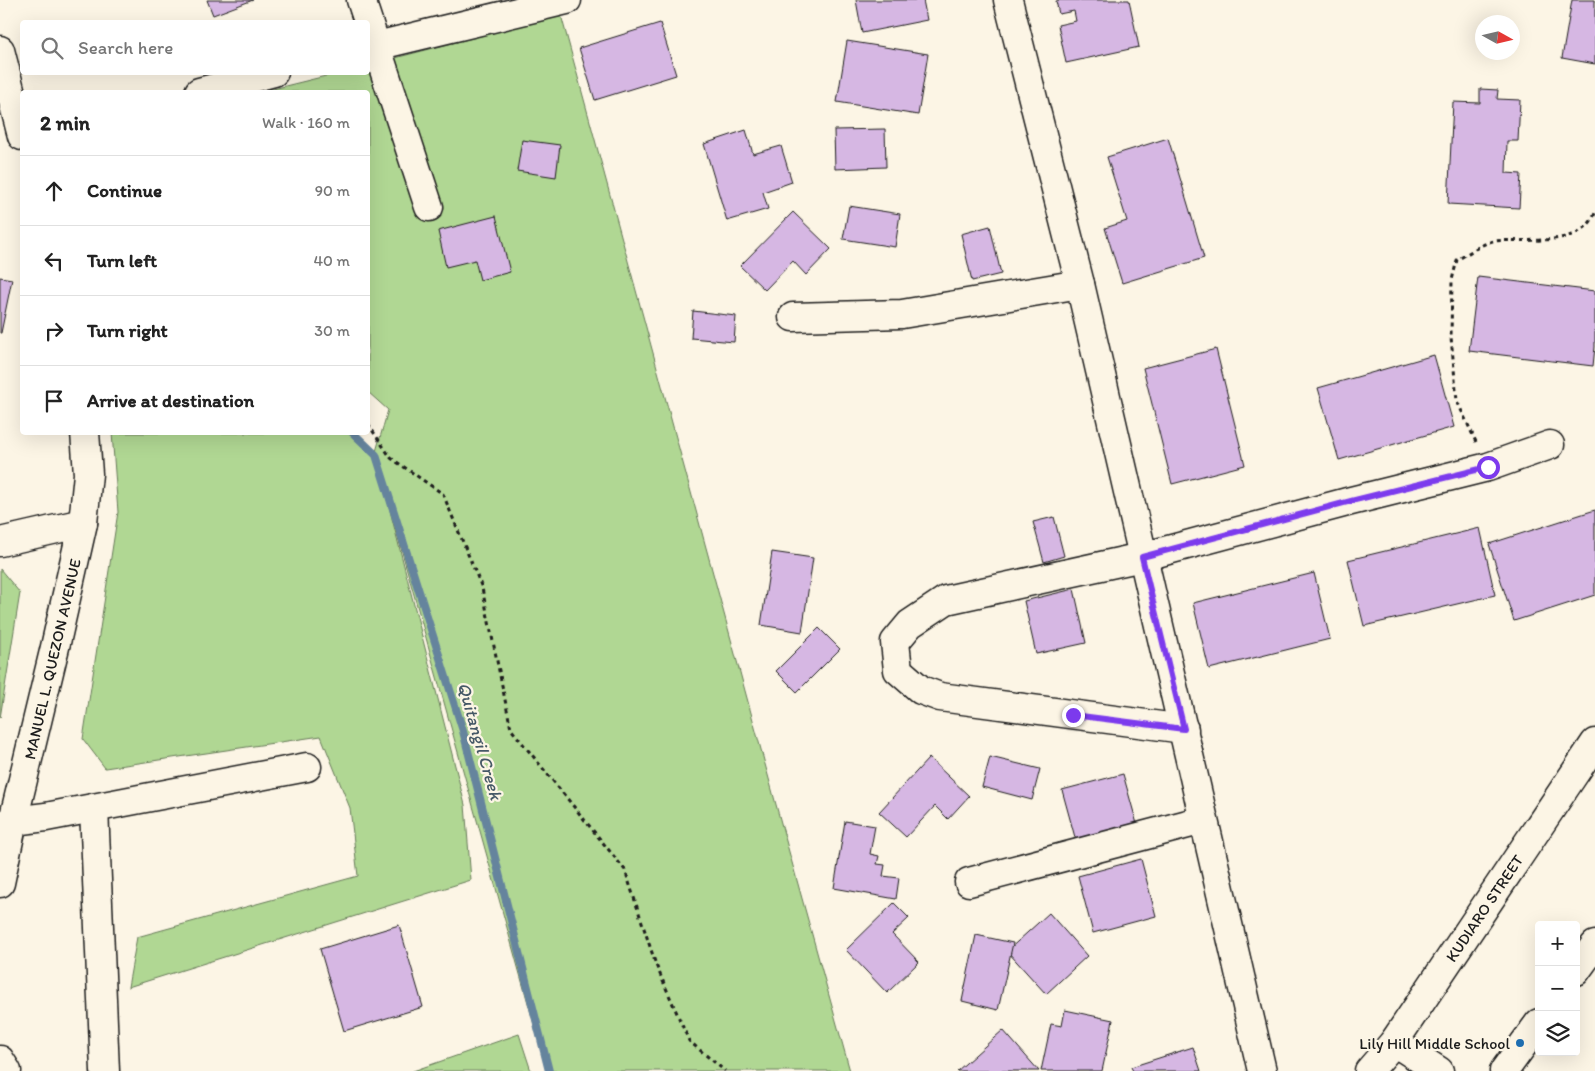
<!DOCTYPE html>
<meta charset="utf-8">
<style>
:root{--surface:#fff;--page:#f6f6f6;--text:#222;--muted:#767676;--line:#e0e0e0}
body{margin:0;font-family:Itim,sans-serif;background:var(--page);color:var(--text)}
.controls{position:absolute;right:15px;bottom:15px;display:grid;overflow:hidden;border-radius:5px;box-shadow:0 5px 20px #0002}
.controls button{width:45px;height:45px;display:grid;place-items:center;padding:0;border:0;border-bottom:1px solid var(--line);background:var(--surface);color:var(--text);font:25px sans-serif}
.compass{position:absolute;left:1475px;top:15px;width:45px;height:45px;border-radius:50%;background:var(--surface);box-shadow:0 5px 20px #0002;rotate:98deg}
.stop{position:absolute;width:15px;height:15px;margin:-11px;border:4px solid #7c3aed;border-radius:50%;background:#fff}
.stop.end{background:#7c3aed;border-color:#fff;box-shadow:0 1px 5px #0008}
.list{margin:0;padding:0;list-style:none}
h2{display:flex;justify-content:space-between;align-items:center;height:65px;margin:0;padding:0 20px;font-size:21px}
h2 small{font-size:16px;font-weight:400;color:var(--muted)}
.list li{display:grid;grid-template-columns:32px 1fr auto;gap:15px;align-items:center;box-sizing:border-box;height:70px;padding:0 20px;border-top:1px solid var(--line)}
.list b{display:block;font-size:19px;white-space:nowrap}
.list em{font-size:16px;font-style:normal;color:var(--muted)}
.icon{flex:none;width:28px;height:28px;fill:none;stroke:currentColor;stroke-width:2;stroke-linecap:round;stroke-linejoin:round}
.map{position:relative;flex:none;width:1595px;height:1071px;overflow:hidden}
.search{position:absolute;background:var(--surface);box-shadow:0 5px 20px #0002;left:20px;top:20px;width:350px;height:55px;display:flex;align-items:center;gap:12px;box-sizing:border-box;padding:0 18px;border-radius:5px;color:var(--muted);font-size:19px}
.panel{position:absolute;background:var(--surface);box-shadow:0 5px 20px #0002;left:20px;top:90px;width:350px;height:345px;border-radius:5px}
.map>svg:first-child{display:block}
.green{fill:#b0d793;stroke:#667a58}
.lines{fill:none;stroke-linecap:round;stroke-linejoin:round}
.stream{stroke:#65849d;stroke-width:8}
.building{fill:#d6b7e3;stroke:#1c1c1c}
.minor-casing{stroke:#1c1c1c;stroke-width:31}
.path{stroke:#1c1c1c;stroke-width:3;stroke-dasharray:4 4;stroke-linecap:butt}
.minor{stroke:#fcf5e5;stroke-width:28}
.route{stroke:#7c3aed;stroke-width:6}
.poi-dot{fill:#1f6fb2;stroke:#fcf5e5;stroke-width:2}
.labels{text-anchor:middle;stroke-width:4.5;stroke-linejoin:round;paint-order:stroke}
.street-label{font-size:16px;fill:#1c1c1c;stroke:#fcf5e5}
.poi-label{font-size:16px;fill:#1c1c1c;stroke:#fcf5e5;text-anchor:end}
.water-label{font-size:18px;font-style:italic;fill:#465967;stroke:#fcf5e5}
</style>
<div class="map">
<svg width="1595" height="1071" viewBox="0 0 1595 1071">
<rect width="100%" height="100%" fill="#fcf5e5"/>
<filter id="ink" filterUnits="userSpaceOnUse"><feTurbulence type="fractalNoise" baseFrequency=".02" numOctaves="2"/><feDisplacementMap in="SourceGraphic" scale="10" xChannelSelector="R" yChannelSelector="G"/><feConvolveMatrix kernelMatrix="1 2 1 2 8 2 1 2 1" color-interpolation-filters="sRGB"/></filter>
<g filter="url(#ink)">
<g class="green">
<polygon points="561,15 781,823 850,1071 547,1071 385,491 465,805 471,880 128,987 137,937 358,876 350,808 321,736 105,768 83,739 118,512 112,433 352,433 375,455 388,410 368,392 368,92 261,92 338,73 368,72 368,65"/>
<polygon points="0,569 20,593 0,718"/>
<polygon points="519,1034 531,1071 413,1071"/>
</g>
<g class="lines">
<polyline class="stream" points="352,432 376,455 463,731 549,1071"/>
</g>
<g class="building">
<polygon points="207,0 253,0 213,15"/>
<polygon points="856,0 923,0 927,20 862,33"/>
<polygon points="1060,0 1129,0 1139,47 1066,63 1058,25 1076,21 1074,11 1059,14 1056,1"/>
<polygon points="1572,0 1595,0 1595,64 1562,58"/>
<polygon points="660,23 676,75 595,100 579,48"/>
<polygon points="847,41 928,54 918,115 837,102"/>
<polygon points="1480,89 1498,90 1497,99 1520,100 1518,141 1507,141 1506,173 1521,174 1519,208 1448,204 1453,102 1480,103"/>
<polygon points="885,129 886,167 835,169 834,130"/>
<polygon points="746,130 753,154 781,146 792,182 763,192 768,209 727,221 704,144"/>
<polygon points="1168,138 1204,258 1122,283 1105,228 1127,221 1107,157"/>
<polygon points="522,140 560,145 556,177 517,171"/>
<polygon points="849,206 900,214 895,247 843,239"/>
<polygon points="793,212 831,249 806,275 793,261 765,290 740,266"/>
<polygon points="496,216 510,272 480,280 475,260 446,267 438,231"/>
<polygon points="990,226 1001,274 972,281 961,234"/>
<polygon points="0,277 12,279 1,333 0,333"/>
<polygon points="1478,277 1595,291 1595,347 1593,366 1469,351"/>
<polygon points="693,311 736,316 734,342 691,338"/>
<polygon points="1216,349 1245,465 1172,484 1143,368"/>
<polygon points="1434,355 1454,427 1339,460 1318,388"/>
<polygon points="1595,510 1595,595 1514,621 1489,544"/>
<polygon points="1054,517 1064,556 1044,562 1033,522"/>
<polygon points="1480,528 1495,595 1364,626 1348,560"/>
<polygon points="772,552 813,558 802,632 761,625"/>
<polygon points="1314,573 1330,639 1209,669 1193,603"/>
<polygon points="1074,589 1086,643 1036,654 1024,601"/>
<polygon points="819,628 840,649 797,692 776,671"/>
<polygon points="990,757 1040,769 1032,800 982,787"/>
<polygon points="929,758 969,796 948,819 935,806 906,837 879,812"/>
<polygon points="1123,774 1137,824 1076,841 1062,790"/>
<polygon points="845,821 875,826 870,854 879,856 877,864 885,865 883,876 899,878 896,899 834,888"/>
<polygon points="1141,859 1156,916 1093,933 1078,876"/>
<polygon points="894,903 909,918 892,934 919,962 887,993 846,950"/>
<polygon points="1049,913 1087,956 1046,994 1007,951"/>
<polygon points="399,925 423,1007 344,1031 320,949"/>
<polygon points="976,935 1013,943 998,1010 962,1001"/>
<polygon points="1065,1010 1113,1020 1102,1071 1041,1071 1051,1024 1062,1026"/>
<polygon points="1003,1030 1039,1071 957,1071"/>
<polygon points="1193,1047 1201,1071 1133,1071 1131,1067"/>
</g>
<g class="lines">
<defs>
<g id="minor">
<polyline points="361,0 429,207"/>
<polyline points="1008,0 1080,284 1262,1071"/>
<polyline points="368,48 567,0"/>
<polyline points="0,50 22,136"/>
<polyline points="199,92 274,72"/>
<polyline points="793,317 902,314 1080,284"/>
<polyline points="0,542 83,523"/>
<polyline points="1184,729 940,697 921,690 898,670 895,642 910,624 946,600 1142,557 1351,501 1488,467 1550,445"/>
<polyline points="94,808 105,1071"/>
<polyline points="13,821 46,817 307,767"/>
<polyline points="969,882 1203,820"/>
<polyline points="0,883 13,821 55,647 83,523 88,474 85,432"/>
<polyline points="1576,971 1595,945"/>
<polyline points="1394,1042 1439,1071"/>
<polyline points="0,1060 7,1071"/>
<polyline points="1369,1071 1394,1042 1595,743"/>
<polyline points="1504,1071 1539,1023"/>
</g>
</defs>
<use href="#minor" class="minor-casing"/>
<g class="path">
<polyline points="368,424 391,458 443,494 482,588 511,729 625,870 656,965 689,1041 725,1071"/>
<path d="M 1476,442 L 1457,401 L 1451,337 L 1452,280 L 1457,260 C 1466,255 1484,242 1494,241 C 1523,238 1582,249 1595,213"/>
</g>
<use href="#minor" class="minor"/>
</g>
</g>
<g class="lines" filter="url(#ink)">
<polyline class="route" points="1073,715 1184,729 1142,557 1351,501 1488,467"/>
</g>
<circle class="poi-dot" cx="1520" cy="1043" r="5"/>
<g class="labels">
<g class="street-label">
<text transform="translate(52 659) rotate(-77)" y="6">MANUEL L. QUEZON AVENUE</text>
<text transform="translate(1484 908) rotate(-56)" y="6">KUDIARO STREET</text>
</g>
<g class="poi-label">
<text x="1510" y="1049">Lily Hill Middle School</text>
</g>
<g class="water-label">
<text transform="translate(480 741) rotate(74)" y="6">Quitangil Creek</text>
</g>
</g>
</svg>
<div class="controls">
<button>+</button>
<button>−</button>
<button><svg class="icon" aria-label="layers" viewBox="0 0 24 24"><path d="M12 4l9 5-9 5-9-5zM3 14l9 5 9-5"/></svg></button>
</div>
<svg class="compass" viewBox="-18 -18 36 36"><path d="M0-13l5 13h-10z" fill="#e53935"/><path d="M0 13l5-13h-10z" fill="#767676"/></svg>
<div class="stop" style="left:1488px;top:467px"></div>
<div class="stop end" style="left:1073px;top:715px"></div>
<div class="search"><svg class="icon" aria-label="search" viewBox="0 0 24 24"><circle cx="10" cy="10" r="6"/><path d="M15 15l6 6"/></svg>Search here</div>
<section class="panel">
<h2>2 min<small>Walk · 160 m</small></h2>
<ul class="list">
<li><svg class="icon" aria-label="ahead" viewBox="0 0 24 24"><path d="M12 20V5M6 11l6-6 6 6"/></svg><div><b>Continue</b></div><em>90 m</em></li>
<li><svg class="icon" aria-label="left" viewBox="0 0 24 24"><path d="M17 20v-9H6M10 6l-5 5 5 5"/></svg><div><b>Turn left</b></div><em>40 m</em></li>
<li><svg class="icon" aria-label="right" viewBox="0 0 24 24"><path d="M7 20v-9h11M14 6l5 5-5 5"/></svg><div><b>Turn right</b></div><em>30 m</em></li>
<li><svg class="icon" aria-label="arrive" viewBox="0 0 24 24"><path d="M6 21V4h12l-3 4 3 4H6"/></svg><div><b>Arrive at destination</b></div></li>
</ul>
</section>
</div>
